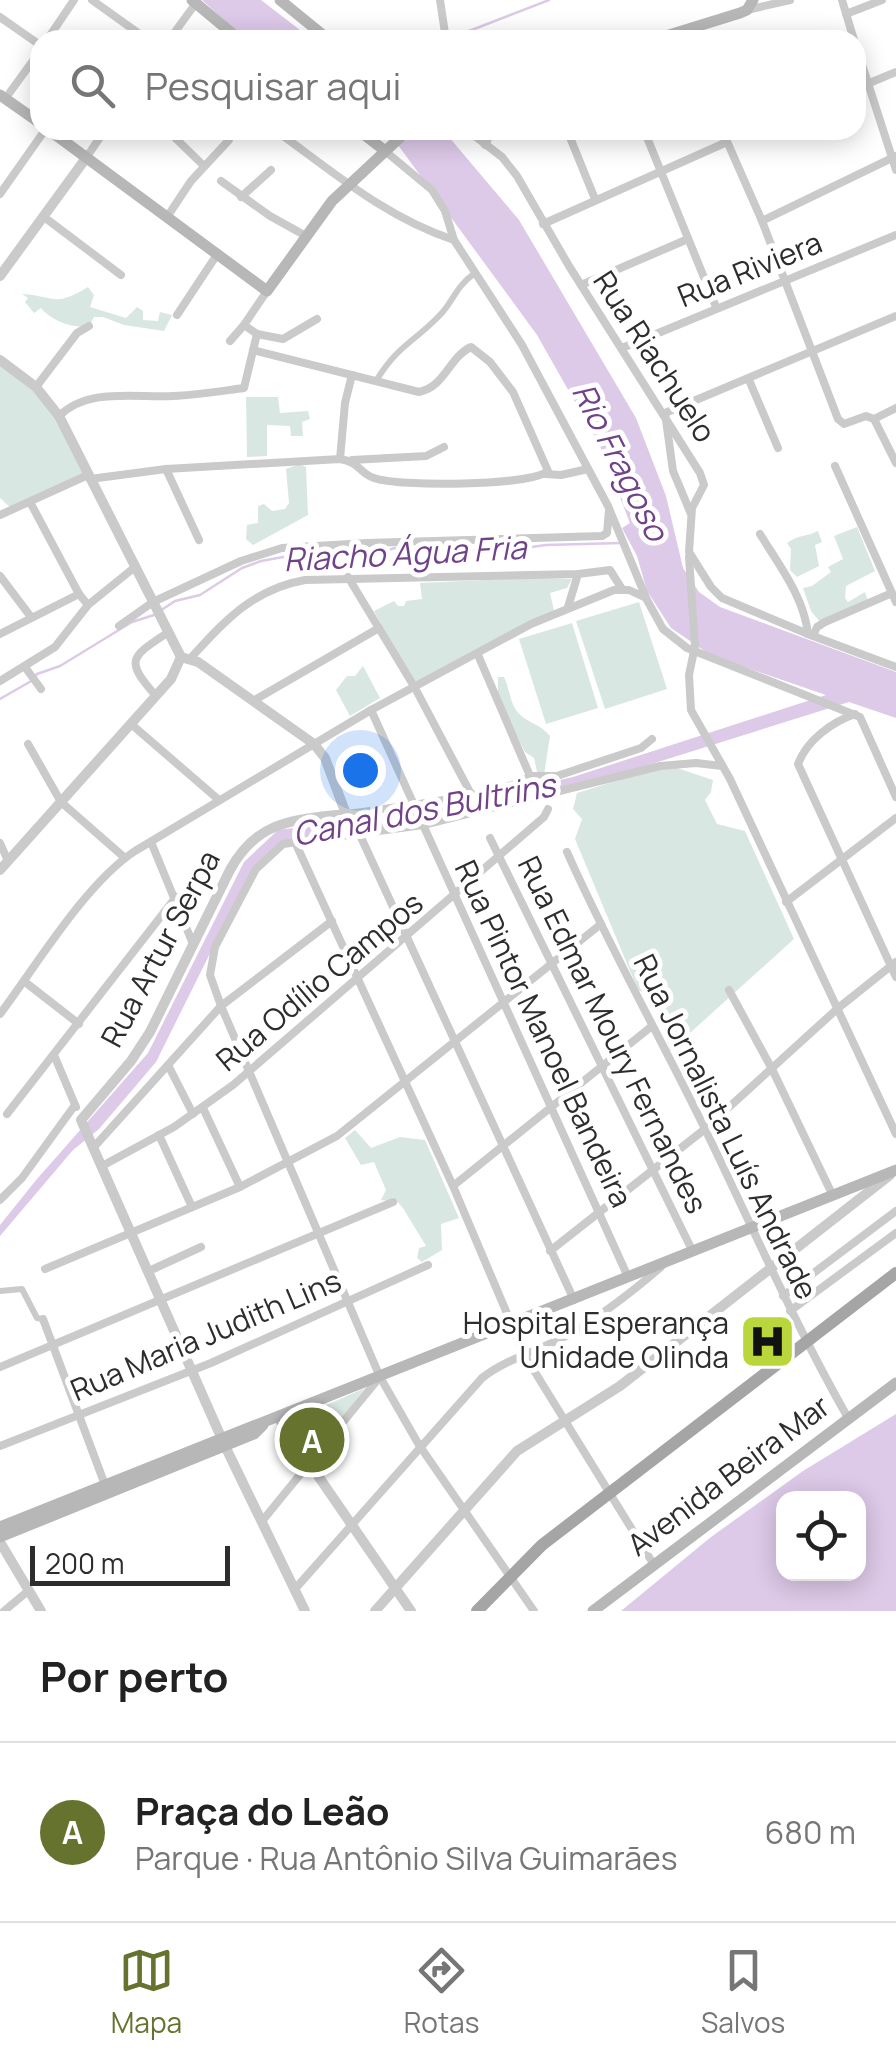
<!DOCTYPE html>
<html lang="pt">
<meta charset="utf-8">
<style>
:root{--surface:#fff;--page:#f2f2f2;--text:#222;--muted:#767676;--line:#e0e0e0;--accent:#66732e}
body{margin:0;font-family:Manrope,sans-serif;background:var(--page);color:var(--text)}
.controls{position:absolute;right:30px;bottom:30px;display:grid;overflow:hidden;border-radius:20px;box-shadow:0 5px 25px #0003}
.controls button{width:90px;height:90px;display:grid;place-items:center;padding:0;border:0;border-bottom:2px solid var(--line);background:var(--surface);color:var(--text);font:50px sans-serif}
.scale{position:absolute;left:30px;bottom:25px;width:200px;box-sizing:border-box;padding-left:10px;border:5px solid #2d2d2d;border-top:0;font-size:28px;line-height:35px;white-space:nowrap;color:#2d2d2d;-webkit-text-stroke:8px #fff;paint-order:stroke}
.you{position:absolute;left:360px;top:770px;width:35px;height:35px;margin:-25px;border:8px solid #fff;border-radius:50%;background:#1a73e8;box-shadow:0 0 0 15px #1a73e833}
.badge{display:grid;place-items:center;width:65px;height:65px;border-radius:50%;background:var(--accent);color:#fff;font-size:32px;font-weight:700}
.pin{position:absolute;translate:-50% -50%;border:5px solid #fff;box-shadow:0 2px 10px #0006}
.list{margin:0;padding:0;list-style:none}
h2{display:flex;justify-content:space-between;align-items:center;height:130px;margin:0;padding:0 40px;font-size:42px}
h2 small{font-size:32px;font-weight:400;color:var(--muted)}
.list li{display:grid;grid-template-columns:65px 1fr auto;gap:30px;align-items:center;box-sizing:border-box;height:180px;padding:0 40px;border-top:2px solid var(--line)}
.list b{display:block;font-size:38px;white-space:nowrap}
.list p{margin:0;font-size:32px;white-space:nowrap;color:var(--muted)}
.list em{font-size:32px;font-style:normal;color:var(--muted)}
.icon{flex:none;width:55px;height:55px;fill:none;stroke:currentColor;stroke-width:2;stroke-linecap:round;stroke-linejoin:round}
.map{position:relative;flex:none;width:896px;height:1611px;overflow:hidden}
.search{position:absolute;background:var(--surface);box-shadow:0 5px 25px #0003;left:30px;right:30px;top:30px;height:110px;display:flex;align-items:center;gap:25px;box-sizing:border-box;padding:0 35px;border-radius:30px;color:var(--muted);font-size:38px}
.sheet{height:310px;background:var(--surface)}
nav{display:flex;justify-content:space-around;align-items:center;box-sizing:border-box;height:140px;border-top:2px solid var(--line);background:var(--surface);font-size:28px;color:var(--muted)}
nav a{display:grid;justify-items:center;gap:5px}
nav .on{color:var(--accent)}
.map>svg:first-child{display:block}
.green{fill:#d9e7e3}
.water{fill:#ddc9e8;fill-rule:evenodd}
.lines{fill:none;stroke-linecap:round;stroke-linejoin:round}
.stream{stroke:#ddc9e8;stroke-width:2.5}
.pedestrian{stroke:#cacaca;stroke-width:6}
.minor{stroke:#cacaca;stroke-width:8}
.tertiary{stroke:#cacaca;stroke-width:10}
.secondary{stroke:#b7b7b7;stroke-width:11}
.primary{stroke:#a5a5a5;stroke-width:12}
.labels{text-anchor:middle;stroke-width:10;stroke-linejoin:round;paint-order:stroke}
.street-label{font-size:30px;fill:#2d2d2d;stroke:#fff}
.poi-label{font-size:30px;fill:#2d2d2d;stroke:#fff;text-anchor:end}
.water-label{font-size:32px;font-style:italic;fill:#704288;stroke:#fff}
</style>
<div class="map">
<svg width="896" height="1611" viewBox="0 0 896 1611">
<rect width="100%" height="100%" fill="#fff"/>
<g class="green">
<path d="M 88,287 L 94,295 L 90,307 L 126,318 L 137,307 L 143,311 L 143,320 L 158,321 L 160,312 L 172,315 L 164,331 L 124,325 L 103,317 L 94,317 L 89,326 C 74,329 51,321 41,308 L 34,313 L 25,302 L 28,298 L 22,294 C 56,296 53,308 88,287 Z"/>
<polygon points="0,361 44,396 86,474 12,509 0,498"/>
<polygon points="246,397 278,397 280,413 308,411 310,419 302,422 303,436 291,436 290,426 267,425 267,456 247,457"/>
<polygon points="300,464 306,467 308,515 253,545 246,539 247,525 258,523 258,506 264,504 272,511 285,509 289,503 286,469"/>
<polygon points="857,527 875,571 846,586 845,598 848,602 865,592 869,603 820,622 811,611 803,588 812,586 831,572 828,567 843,559 834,536"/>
<path d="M 818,531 L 822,542 L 815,545 L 819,566 L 797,577 L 790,570 L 791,549 L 787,543 C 799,534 807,537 818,531 Z"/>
<polygon points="530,578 572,579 567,588 550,593 554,611 415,688 360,585 374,611 394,601 398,606 404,606 406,601 422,599 420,583"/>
<polygon points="639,602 667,689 605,709 576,621"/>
<polygon points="572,623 598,708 546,724 519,639"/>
<polygon points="363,666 380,698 350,716 336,690 347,676 355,676"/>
<path d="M 498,677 L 504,677 C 509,687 510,701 516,710 C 525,723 540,723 550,736 L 544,775 L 538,776 L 534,758 L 525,752 L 498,699 Z"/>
<polygon points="668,765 713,780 711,792 705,800 717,824 745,831 794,939 670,1051 657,999 638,990 575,839 582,819 573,809 577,793"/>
<polygon points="355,1130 371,1148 400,1137 425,1140 459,1218 441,1224 442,1250 422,1262 417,1258 419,1248 426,1246 403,1208 393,1197 388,1201 381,1200 386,1190 374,1162 361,1165 345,1138"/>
<polygon points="365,1388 311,1458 288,1422"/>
</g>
<g class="water">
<polygon points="202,0 261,0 313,40 246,40"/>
<polygon points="372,130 443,130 519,220 636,418 666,496 683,568 699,592 720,607 896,672 896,718 849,702 591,783 417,823 283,841 253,867 156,1062 99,1129 73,1150 0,1236 0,1225 37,1179 148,1053 244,862 278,830 413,813 573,777 826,695 712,656 671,628 647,591 637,556 622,528 630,523 600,446 537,335 398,145"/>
<path d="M 896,1414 L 896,1611 L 621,1611 L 711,1537 L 803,1471 ZM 858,1498 L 858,1574 L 784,1574 L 784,1498 Z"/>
</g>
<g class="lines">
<g class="stream">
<polyline points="451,38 549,0"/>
<polyline points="160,611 175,601 200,595 242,568 261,561 311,552 385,551 395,548 503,551 546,545 621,543"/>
<polyline points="0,699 33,680 37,674 60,666 132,622 154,615"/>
</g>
<g class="pedestrian">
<path d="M 376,381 C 398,345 413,343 439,316 C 454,301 455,287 475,273"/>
<polyline points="0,1291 22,1289 37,1318 43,1319"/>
</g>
<g class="minor">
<polyline points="92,0 148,40"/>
<polyline points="440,0 446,40"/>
<polyline points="842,0 854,40"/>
<polyline points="747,10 790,0"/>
<polyline points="846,14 882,0"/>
<polyline points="0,17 40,45"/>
<polyline points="47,40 74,0"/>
<polyline points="169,40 196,3"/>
<polyline points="856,46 896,170"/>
<polyline points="867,84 896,72"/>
<polyline points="5,99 40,51"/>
<polyline points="167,130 204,166"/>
<path d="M 275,130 C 332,171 386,218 454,240"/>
<polyline points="467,130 502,157 517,176 569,266 700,473 704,485 692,508 689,552 711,587 722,598 808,634"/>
<polyline points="567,130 595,199"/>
<polyline points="644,130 716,307"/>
<polyline points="722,130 762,221 838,419 844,424 866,416 874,419"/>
<polyline points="485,145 492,130"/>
<polyline points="385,151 432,190 445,211 454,240 522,345 608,506 647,600 663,629 687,648 860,717 896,797"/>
<polyline points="86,158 105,130"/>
<polyline points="221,181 270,216 306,236"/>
<polyline points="0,194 45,130"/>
<polyline points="241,197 271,170"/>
<polyline points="44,217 121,275"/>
<polyline points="167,217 191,181 229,140 226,130"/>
<polyline points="762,221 896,156"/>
<polyline points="543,224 727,142"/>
<polyline points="581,285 688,239"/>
<polyline points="177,315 218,253"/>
<polyline points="257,334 283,339 317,319"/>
<polyline points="230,341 244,325"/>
<polyline points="622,348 896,235"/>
<polyline points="749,380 778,448"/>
<polyline points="36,387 77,333 89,326"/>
<polyline points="896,408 874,419 896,463"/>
<path d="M 59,416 C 89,387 135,398 173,396 C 197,395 221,391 244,388 L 257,334 L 244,325 L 267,291"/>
<polyline points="340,459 345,403 352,375"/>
<polyline points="352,460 426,456 444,447"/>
<polyline points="835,466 896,602"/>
<polyline points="166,469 199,540"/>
<polyline points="545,474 561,475 588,469"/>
<path d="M 90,479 L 166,469 L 340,459 C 360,462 359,473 374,478 C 398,487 530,486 548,471 L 513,392 L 490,362 L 471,347 C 449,357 445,387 419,392 L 253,350"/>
<polyline points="30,502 79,594"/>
<polyline points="691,514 673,471 665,413 896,316"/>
<polyline points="0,515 88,475"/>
<path d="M 760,534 C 779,565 804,597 808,634"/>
<polyline points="689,557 695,646 689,675 691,710 730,779 896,1134"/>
<polyline points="0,576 31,617"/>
<polyline points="348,577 415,688 471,794"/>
<polyline points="568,607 578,574"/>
<polyline points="119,626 153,602 241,561 282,548 367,543 602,536 607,533 609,510"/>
<polyline points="0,634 79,594 88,605"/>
<polyline points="808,634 813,636 817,627 825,622 892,593"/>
<polyline points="813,636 896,667"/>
<polyline points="478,655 530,776"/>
<path d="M 189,660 C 223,622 253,589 305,580 L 578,574 L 610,570 L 622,589"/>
<polyline points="25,667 41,689"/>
<polyline points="0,681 55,647 88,605 135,567"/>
<path d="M 156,696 C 124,660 131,657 167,633"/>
<polyline points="253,701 379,628"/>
<polyline points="371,710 628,1277"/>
<path d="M 855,714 C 832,722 807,740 798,764 L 896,977"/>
<polyline points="131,724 219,800"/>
<polyline points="28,744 61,802 125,858"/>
<polyline points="530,776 557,776 641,748 652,739"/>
<path d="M 346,814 C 377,810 514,793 530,776"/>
<polyline points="359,833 574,1300"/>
<polyline points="490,838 693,1252"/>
<polyline points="151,842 193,944"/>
<polyline points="295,842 453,1186 525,1356 654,1565"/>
<polyline points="0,843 8,861"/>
<path d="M 567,852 C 609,947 661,1038 706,1131 C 753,1228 795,1325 848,1418"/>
<polyline points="786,902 896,818"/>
<polyline points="25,982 79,1024"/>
<polyline points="729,990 772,1069 833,1196"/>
<path d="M 0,1014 C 37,965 85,884 135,851 L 371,710 L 531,624 L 614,590 L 629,590 L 644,597"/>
<polyline points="54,1055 76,1107"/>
<polyline points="168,1065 193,1114"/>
<polyline points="203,1108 240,1187"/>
<polyline points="7,1114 176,897"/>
<polyline points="159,1135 192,1207"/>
<polyline points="94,1147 221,1006 332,921"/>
<polyline points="102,1166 174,1127 233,1085 544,817 548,809"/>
<polyline points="453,1186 652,1026"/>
<polyline points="0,1200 22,1178 75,1105"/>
<polyline points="550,1251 705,1129 837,1009 896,962"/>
<polyline points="45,1269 240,1187 337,1136 601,924"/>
<polyline points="149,1271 201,1247"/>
<polyline points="783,1296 896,1211"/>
<polyline points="790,1311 896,1233"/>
<polyline points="43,1319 105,1485"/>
<polyline points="0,1367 393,1202"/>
<polyline points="0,1446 211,1363 428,1265"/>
<polyline points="263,1520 379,1378"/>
<path d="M 295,1589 L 482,1378 C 506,1359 538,1351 566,1336 C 600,1317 632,1292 661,1267"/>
<polyline points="4,1611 28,1591"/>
<polyline points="534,1611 419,1445 380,1377 221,1006 210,975 215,947 256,869 283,844 423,825 660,766 696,763 722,766"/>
</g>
<g class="tertiary">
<polyline points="0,276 86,158"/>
<polyline points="0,360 36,387 59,416 181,657"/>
<path d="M 181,657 L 198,662 L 314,744 L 325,758 L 346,814 C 295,820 258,819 230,870 L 150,1032 L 131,1061 L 81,1120 L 225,1446 L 305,1611"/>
<polyline points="0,870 171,679 181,657"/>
<polyline points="279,1419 411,1611"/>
<polyline points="0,1542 41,1611"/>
<polyline points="375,1611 517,1451 620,1386 890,1175"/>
</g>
<g class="secondary">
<polyline points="192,0 240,40"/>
<polyline points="280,0 329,40"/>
<polyline points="653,40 740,13 747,10 753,0"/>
<polyline points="0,95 40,123"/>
<polyline points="49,130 267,291 332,201 408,130"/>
<polyline points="358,130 384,150"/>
<polyline points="0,1527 896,1170"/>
<polyline points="0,1537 254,1434 263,1425"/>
<polyline points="593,1611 896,1383"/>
</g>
<polyline class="primary" points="477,1611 542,1545 896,1273"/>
</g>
<defs>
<symbol id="hospital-square" viewBox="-11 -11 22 22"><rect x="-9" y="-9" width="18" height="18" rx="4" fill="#b9d73d" stroke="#fff"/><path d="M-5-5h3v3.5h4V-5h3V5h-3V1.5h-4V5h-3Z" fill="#111"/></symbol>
</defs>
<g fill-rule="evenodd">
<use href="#hospital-square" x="736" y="1310" width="63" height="63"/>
</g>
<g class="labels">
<g class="street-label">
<text transform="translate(750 270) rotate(-22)" y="10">Rua Riviera</text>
<text transform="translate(654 357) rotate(57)" y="10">Rua Riachuelo</text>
<text transform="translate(161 949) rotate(-62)" y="10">Rua Artur Serpa</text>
<text transform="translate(320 982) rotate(-40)" y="10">Rua Odílio Campos</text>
<text transform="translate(543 1034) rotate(65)" y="10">Rua Pintor Manoel Bandeira</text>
<text transform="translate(612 1035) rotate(64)" y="10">Rua Edmar Moury Fernandes</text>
<text transform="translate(725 1127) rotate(64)" y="10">Rua Jornalista Luís Andrade</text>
<text transform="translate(206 1336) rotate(-23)" y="10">Rua Maria Judith Lins</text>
<text transform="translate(729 1476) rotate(-37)" y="10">Avenida Beira Mar</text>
</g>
<g class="poi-label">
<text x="729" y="1334">Hospital Esperança<tspan x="729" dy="34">Unidade Olinda</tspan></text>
</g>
<g class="water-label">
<text transform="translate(620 462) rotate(63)" y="11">Rio Fragoso</text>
<text transform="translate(405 554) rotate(-3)" y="11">Riacho Água Fria</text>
<text transform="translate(424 810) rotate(-11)" y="11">Canal dos Bultrins</text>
</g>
</g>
</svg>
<div class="controls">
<button><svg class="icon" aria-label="locate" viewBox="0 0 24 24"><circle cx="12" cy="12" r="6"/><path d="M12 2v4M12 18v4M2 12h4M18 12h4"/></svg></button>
</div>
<div class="scale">200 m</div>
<div class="you"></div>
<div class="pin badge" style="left:312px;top:1440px">A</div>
<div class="search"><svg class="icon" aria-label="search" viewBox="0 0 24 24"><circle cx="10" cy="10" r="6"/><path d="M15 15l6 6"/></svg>Pesquisar aqui</div>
</div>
<section class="sheet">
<h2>Por perto<small></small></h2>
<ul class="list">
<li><span class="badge">A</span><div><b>Praça do Leão</b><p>Parque · Rua Antônio Silva Guimarães</p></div><em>680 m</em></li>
</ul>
</section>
<nav>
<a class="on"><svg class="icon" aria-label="map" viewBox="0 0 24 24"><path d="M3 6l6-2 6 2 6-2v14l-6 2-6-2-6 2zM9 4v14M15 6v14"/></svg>Mapa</a>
<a><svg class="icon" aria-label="directions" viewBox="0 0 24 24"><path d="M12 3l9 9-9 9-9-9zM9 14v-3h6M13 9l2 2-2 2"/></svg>Rotas</a>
<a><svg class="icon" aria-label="saved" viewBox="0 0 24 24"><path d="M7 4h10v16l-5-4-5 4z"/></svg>Salvos</a>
</nav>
